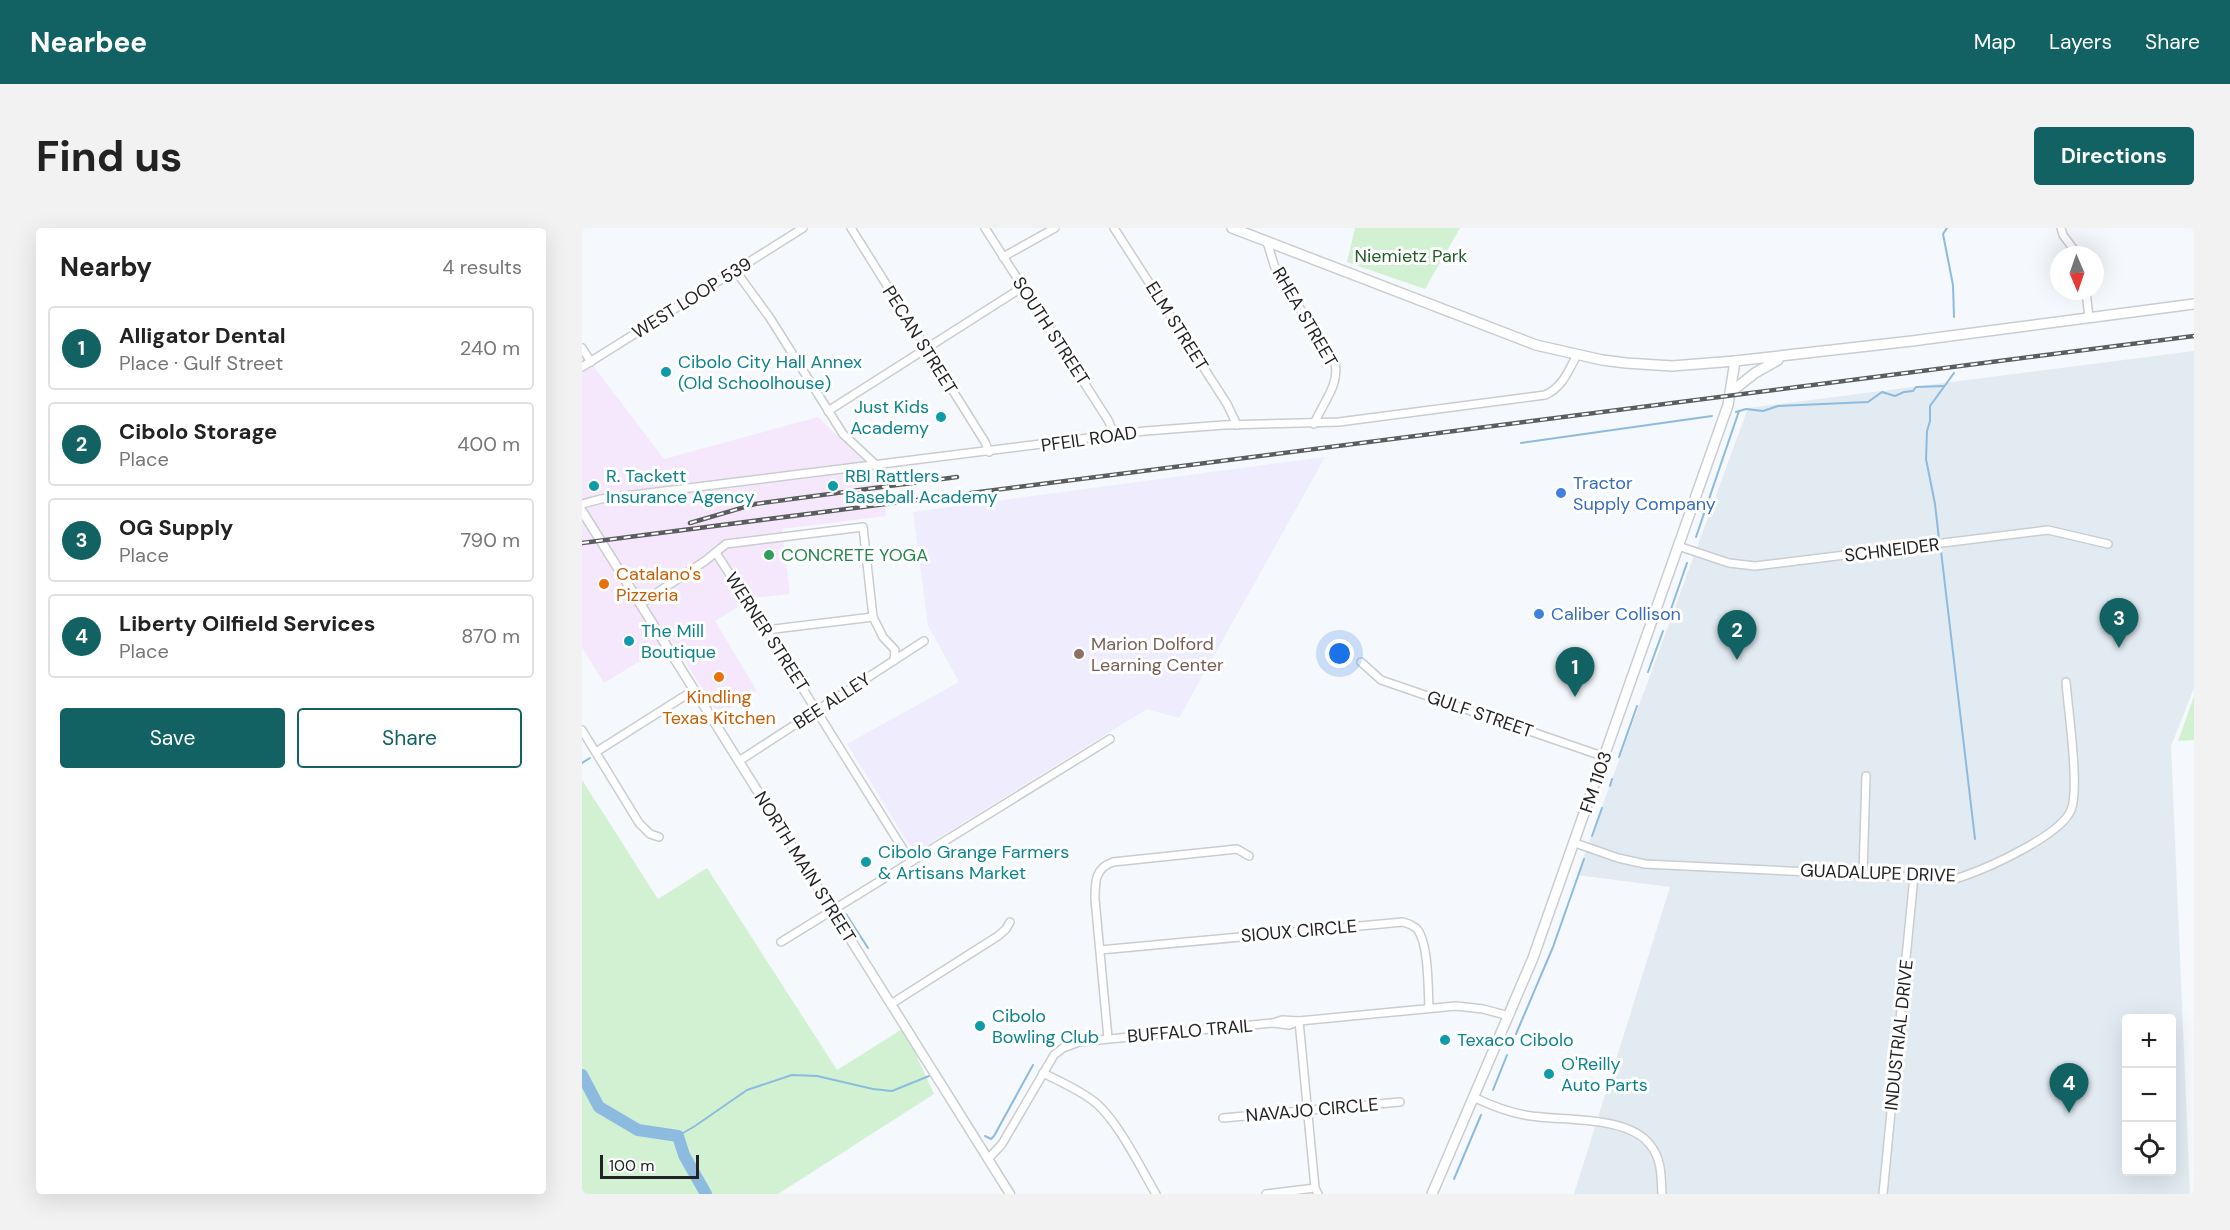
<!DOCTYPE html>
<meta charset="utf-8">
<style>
:root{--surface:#fff;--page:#f2f2f2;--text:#222;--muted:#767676;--line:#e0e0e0;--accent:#126263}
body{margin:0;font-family:"DM Sans",sans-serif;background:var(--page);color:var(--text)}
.controls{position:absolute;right:18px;bottom:18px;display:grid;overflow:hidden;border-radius:6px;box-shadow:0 6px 24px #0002}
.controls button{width:54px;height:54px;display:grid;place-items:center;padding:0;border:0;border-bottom:2px solid var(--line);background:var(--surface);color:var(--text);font:30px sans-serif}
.compass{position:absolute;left:1468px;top:18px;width:54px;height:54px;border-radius:50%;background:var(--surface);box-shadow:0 6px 24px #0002;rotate:178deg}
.scale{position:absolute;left:18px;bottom:15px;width:99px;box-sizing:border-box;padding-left:6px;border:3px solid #222324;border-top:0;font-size:16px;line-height:21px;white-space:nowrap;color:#222324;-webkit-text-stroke:4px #fff;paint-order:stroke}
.you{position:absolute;left:758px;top:426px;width:21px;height:21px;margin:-15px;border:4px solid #fff;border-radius:50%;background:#1a73e8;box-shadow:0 0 0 9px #1a73e833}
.badge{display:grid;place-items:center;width:39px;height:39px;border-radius:50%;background:var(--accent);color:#fff;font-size:20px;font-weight:700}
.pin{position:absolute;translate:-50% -50px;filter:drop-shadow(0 2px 3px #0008)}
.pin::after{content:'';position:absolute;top:32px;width:21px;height:18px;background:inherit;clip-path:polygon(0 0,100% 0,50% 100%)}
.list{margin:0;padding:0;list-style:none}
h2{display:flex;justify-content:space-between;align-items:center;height:78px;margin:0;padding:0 24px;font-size:26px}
h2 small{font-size:20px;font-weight:400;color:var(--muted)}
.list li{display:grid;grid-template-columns:39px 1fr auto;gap:18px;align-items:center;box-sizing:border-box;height:84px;margin:0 12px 12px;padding:0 12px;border:2px solid var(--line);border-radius:6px}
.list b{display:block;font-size:22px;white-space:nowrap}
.list p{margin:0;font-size:20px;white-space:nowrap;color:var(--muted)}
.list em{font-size:20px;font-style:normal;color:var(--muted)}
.actions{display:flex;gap:12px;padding:18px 24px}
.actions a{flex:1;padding:14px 0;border:2px solid var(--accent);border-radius:6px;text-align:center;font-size:21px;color:var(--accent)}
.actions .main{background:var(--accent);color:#fff}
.icon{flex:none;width:33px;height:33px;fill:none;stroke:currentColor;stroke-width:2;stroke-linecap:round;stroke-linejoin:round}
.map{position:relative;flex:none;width:1612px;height:966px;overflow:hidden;border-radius:6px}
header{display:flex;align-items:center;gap:36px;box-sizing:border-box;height:84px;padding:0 30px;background:var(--accent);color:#fff}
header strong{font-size:28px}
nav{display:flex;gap:33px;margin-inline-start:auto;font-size:21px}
.intro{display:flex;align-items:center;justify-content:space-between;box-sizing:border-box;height:144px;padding:0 36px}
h1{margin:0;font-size:42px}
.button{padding:15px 27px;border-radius:6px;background:var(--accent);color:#fff;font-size:21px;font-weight:700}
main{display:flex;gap:36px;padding:0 36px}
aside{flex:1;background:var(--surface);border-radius:6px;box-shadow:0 6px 24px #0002}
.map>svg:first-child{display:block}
.commercial{fill:#f6e8fc}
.built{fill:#e2eaf2;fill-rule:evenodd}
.education{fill:#eeecfd}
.green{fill:#d2f1d2}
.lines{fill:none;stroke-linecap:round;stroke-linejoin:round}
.stream{stroke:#8dbbe0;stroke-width:2}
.river{stroke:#8dbbe0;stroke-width:12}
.minor-casing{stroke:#cacdd0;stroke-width:10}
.tertiary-casing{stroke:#cacdd0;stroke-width:11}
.secondary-casing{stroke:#cacdd0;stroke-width:12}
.minor{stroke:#fff;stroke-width:7}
.tertiary{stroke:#fff;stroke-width:8}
.secondary{stroke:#fff;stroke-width:9}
.rail-casing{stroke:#5a5c5e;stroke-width:4.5}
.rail{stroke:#fff;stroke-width:2;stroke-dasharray:7;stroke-linecap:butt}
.culture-dot{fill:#0f9aa8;stroke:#fff;stroke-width:2}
.shop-dot{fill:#3f7fe0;stroke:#fff;stroke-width:2}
.leisure-dot{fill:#2e9e5b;stroke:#fff;stroke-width:2}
.food-dot{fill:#e8710a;stroke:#fff;stroke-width:2}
.education-dot{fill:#8d6e63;stroke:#fff;stroke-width:2}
.labels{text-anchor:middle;stroke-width:6;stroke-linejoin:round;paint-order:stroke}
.park-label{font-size:18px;fill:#235d2a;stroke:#fff}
.street-label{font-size:18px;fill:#222324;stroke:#fff}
.culture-label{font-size:18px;fill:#0d838f;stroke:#fff;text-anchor:start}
.shop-label{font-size:18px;fill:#366cbe;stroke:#fff;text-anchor:start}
.leisure-label{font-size:18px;fill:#27864d;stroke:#fff;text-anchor:start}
.food-label{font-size:18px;fill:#c56008;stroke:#fff;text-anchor:start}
.education-label{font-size:18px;fill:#785e54;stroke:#fff;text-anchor:start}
</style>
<header>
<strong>Nearbee</strong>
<nav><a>Map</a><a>Layers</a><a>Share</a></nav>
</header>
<div class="intro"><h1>Find us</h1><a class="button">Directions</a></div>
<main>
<aside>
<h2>Nearby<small>4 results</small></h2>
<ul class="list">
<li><span class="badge">1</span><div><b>Alligator Dental</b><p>Place · Gulf Street</p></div><em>240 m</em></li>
<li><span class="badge">2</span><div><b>Cibolo Storage</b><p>Place</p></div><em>400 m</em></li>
<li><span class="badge">3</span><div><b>OG Supply</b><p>Place</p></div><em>790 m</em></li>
<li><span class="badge">4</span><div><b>Liberty Oilfield Services</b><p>Place</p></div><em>870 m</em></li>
</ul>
<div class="actions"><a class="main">Save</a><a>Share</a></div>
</aside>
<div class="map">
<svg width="1612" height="966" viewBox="0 0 1612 966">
<rect width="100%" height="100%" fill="#f5f8fc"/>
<polygon class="commercial" points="0,123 82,231 236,189 298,249 304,288 200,301 208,366 171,370 133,393 175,463 136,487 91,413 22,455 0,419"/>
<path class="built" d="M 1612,123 L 1612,460 L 1589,518 L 1608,966 L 992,966 L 1088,659 L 995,647 L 1166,180 ZM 1544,790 L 1590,790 L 1590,944 L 1544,944 Z"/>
<polygon class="education" points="743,229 597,490 565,481 332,625 265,516 377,454 346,397 331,284"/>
<g class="green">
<polygon points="773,0 878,0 843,61 765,34"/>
<polygon points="1612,469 1612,512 1596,513 1611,471"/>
<polygon points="0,552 76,671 125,640 255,842 322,800 352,866 196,966 0,966"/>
</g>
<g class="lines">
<g class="stream">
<polyline points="1365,0 1361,6 1371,57 1372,89"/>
<polyline points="1154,184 1164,181 1181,183 1196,178 1286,174 1300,164 1313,168 1322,164 1331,163 1334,159 1362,158"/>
<polyline points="939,215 1130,188"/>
<polyline points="1114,309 1157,183"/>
<polyline points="1357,311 1353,276 1344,231 1345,203 1348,193 1348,178 1372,145"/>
<polyline points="1359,323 1393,611"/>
<polyline points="1089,381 1105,335"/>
<polyline points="1066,444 1081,403"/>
<polyline points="1037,529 1055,478"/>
<polyline points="0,535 8,530"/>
<polyline points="1028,558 1030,551"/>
<polyline points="1010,608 1020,580"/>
<polyline points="264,686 286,720"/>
<polyline points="934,806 971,719 1002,631"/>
<polyline points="911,862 925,827"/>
<polyline points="96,908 113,898 165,862 210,847 235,848 291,861 310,863 347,848"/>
<polyline points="403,908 409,911 412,908 451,837"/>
<polyline points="872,951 899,887"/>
</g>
<polyline class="river" points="0,847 17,879 56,902 96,908 102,927 124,966"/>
<defs>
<g id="minor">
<polyline points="269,0 403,214 407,224"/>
<polyline points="403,0 526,192 533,208"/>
<polyline points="532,0 645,176 655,197"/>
<polyline points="1479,0 1481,7 1496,27"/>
<path d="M 685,14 L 694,43 L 753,135 C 758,157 740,176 732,196"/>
<polyline points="421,29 473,0"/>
<polyline points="153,42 188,90 261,206 295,238"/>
<polyline points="1504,63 1507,90"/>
<polyline points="0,120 9,134"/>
<polyline points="0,139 221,0"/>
<polyline points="246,183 441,59"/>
<path d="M 0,276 L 19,271 L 563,203 L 642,197 L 757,194 L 963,167 C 981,159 986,143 995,127"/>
<polyline points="1096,318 1147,335 1173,338 1466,302 1526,316"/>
<polyline points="134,325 184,402 329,634"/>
<polyline points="58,376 123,333 144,316 281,299 291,389 301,409 313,422 312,432"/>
<polyline points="184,402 291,389"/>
<polyline points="779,434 799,452 1023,529"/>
<polyline points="0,502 57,595 68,606 77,609"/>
<polyline points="14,524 112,462"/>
<polyline points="157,533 342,413"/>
<path d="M 993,615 L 1036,630 L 1063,636 L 1373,651 L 1382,648 C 1408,639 1479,607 1489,582 C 1498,561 1486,481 1484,454"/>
<polyline points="1281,646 1284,548"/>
<polyline points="199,714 528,511"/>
<path d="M 518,722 L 821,694 C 825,695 830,697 834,700 C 847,713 846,762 847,780"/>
<polyline points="309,776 416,708 424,701 428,694"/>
<polyline points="717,793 733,960 736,966"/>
<polyline points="691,795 707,797 717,793"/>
<path d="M 526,810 L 513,671 C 513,654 513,640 531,634 L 655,621 L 667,628"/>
<path d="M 461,845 C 479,854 498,862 514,875 C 537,895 558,939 574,966"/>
<path d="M 891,869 C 908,877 925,884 943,887 C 979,894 1046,886 1069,918 C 1080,932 1079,949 1080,966"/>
<polyline points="641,890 818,874"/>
<polyline points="406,931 420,916 472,827 481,820 497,814 691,795 700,792 717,793 874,778 901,781 927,788"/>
<polyline points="684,966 733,960"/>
<polyline points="1301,966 1332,648"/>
</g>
<polyline id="tertiary" points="0,283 428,966"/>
<g id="secondary">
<polyline points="650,0 954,117 1020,132 1044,135 1090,138 1153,133 1330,113 1612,76"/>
<polyline points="1149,164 1173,145 1196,132"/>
<polyline points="850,966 951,730 1146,177 1153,133"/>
</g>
</defs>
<use href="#minor" class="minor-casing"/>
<use href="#tertiary" class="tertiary-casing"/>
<use href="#secondary" class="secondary-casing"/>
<use href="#minor" class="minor"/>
<use href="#tertiary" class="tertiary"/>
<use href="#secondary" class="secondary"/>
<defs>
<g id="rail">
<polyline points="108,295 173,276 375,249"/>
<polyline points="0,315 1612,108"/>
</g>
</defs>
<use href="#rail" class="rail-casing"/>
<use href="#rail" class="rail"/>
</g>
<g class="culture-dot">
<circle cx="84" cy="144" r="6"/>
<circle cx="359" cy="189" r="6"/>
<circle cx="12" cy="258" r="6"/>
<circle cx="251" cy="258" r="6"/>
<circle cx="47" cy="413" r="6"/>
<circle cx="284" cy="634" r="6"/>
<circle cx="398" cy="798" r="6"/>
<circle cx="863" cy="812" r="6"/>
<circle cx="967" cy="846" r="6"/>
</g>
<g class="shop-dot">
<circle cx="979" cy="265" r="6"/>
<circle cx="957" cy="386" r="6"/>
</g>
<circle class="leisure-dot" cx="187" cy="327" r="6"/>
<g class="food-dot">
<circle cx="22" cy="356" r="6"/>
<circle cx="137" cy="449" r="6"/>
</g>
<circle class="education-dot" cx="497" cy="426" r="6"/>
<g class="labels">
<g class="park-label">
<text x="829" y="34">Niemietz Park</text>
</g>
<g class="street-label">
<text transform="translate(110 70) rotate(-32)" y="6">WEST LOOP 539</text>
<text transform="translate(723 89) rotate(60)" y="6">RHEA STREET</text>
<text transform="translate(595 98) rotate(58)" y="6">ELM STREET</text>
<text transform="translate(469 103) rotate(57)" y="6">SOUTH STREET</text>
<text transform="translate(338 112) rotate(58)" y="6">PECAN STREET</text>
<text transform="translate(507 211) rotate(-8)" y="6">PFEIL ROAD</text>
<text transform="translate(1310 322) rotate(-7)" y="6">SCHNEIDER</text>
<text transform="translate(185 404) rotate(57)" y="6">WERNER STREET</text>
<text transform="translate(250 473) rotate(-33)" y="6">BEE ALLEY</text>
<text transform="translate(898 486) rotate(19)" y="6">GULF STREET</text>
<text transform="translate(1014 554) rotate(-71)" y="6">FM 1103</text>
<text transform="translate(223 639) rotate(58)" y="6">NORTH MAIN STREET</text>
<text transform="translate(1296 645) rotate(2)" y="6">GUADALUPE DRIVE</text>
<text transform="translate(717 703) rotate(-5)" y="6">SIOUX CIRCLE</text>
<text transform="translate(608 803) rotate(-5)" y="6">BUFFALO TRAIL</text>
<text transform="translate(1317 807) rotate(-84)" y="6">INDUSTRIAL DRIVE</text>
<text transform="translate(730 882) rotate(-5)" y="6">NAVAJO CIRCLE</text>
</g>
<g class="culture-label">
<text x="96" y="140">Cibolo City Hall Annex<tspan x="96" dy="21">(Old Schoolhouse)</tspan></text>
<text x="347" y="185" text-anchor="end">Just Kids<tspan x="347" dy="21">Academy</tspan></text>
<text x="24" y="254">R. Tackett<tspan x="24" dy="21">Insurance Agency</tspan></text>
<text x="263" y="254">RBI Rattlers<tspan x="263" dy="21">Baseball Academy</tspan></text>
<text x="59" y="409">The Mill<tspan x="59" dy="21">Boutique</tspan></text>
<text x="296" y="630">Cibolo Grange Farmers<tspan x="296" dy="21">&amp; Artisans Market</tspan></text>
<text x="410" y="794">Cibolo<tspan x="410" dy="21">Bowling Club</tspan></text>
<text x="875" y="818">Texaco Cibolo</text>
<text x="979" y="842">O'Reilly<tspan x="979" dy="21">Auto Parts</tspan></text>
</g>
<g class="shop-label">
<text x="991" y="261">Tractor<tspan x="991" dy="21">Supply Company</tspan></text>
<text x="969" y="392">Caliber Collison</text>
</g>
<g class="leisure-label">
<text x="199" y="333">CONCRETE YOGA</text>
</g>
<g class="food-label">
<text x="34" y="352">Catalano's<tspan x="34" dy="21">Pizzeria</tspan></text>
<text x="137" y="475" text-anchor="middle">Kindling<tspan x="137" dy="21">Texas Kitchen</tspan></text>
</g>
<g class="education-label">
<text x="509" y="422">Marion Dolford<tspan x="509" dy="21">Learning Center</tspan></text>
</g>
</g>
</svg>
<div class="controls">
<button>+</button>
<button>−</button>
<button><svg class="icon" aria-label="locate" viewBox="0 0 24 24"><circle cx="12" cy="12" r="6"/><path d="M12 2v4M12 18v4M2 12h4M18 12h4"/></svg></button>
</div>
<svg class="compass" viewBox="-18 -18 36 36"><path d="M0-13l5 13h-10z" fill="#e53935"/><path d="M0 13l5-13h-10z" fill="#767676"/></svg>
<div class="scale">100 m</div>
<div class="you"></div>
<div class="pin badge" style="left:993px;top:469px">1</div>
<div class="pin badge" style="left:1155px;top:432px">2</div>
<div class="pin badge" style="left:1537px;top:420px">3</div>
<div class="pin badge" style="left:1487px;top:885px">4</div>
</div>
</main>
